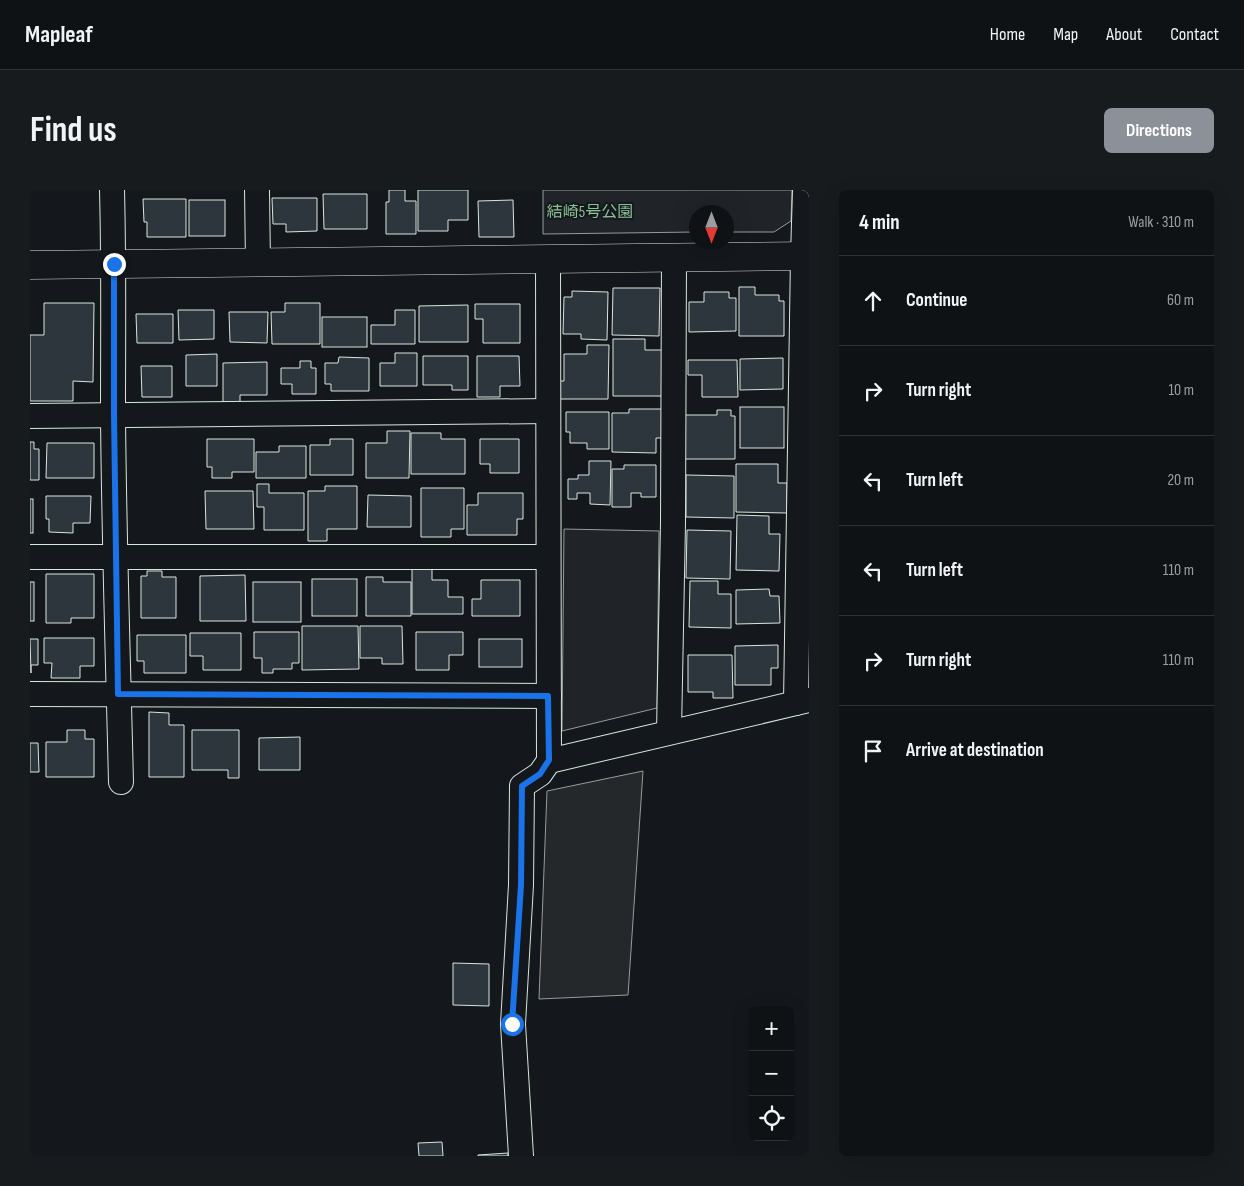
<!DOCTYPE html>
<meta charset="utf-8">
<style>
:root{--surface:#0f1215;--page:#181b1e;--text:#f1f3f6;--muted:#9b9ea0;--line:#2f3234;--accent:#8c9099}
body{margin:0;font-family:"Sofia Sans Condensed","Noto Sans JP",sans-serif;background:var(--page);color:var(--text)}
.controls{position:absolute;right:15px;bottom:15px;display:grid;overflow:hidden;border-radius:8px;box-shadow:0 5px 20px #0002}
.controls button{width:45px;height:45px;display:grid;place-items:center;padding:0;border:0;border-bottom:1px solid var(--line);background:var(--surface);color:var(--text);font:25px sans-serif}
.compass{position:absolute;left:659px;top:15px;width:45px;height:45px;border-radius:50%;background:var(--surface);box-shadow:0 5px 20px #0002;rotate:180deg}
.stop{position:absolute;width:15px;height:15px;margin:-11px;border:4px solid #1a73e8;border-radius:50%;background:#fff}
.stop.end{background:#1a73e8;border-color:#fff;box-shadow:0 1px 5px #0008}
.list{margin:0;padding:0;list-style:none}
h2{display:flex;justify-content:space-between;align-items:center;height:65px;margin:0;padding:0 20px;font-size:21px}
h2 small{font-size:16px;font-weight:400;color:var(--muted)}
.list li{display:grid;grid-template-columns:32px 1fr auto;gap:15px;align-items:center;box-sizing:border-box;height:90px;padding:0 20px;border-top:1px solid var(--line)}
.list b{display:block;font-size:19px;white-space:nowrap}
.list em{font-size:16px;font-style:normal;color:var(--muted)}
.icon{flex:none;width:28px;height:28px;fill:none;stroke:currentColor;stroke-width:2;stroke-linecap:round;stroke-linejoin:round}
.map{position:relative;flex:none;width:779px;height:966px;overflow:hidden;border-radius:8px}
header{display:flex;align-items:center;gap:30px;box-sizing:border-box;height:70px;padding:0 25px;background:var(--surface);border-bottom:1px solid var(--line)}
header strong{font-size:24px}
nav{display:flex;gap:28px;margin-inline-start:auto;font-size:18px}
.intro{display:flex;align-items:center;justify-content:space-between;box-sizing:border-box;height:120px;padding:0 30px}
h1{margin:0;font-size:35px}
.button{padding:12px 22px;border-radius:8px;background:var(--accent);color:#fff;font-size:18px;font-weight:700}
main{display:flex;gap:30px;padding:0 30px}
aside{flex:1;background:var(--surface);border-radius:8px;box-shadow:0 5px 20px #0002}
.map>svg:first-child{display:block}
.green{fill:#202428;stroke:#939e99}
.parking{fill:#24282b;stroke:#939e99}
.building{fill:#2c363c;stroke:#d8e6dc}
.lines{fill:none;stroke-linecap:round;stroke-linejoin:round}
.street-casing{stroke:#d8e6dc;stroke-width:26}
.secondary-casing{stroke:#d8e6dc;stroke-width:29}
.street{stroke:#14181c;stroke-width:24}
.secondary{stroke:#14181c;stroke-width:28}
.route{stroke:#1a73e8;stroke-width:6}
.labels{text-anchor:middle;stroke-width:4;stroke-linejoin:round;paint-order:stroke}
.park-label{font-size:16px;fill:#8ac095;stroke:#14181c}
</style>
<header>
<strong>Mapleaf</strong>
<nav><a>Home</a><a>Map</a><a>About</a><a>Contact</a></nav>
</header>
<div class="intro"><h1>Find us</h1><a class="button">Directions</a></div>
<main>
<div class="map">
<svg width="779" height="966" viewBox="0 0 779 966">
<rect width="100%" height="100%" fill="#14181c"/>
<g class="green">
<polygon points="513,0 762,0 761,31 744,42 697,42 696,22 666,22 666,42 513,44"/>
<polygon points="534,339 629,341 627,518 532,541"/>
</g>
<polygon class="parking" points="613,581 598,805 509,809 517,601"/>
<g class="building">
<polygon points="359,0 375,0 375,11 386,11 386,44 356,44 356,12 359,12"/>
<polygon points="388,0 438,0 438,30 418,30 418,41 388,41"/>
<polygon points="293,4 337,4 337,39 294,39"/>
<polygon points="242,8 287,8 287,41 256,42 256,34 243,34"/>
<polygon points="113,9 156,9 156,47 117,47 117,32 114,32"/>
<rect x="159" y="10" width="36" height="36"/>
<polygon points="483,10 484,47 449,47 448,11"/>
<polygon points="709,97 725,97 725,105 749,105 749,111 754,111 754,146 709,146"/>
<polygon points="583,98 630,98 629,146 582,145"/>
<polygon points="542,101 578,102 577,150 551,149 551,144 533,144 534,107 542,107"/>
<polygon points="674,102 699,102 699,108 706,108 706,141 659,142 659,112 674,112"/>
<polygon points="14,113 64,113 63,192 43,191 43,211 0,211 0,145 14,145"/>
<polygon points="255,113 290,113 290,154 242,154 241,122 255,122"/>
<polygon points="445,114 490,114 490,153 453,153 453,129 445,129"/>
<polygon points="438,115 438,152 389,152 389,116"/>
<polygon points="148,120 184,120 184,149 149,150"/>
<polygon points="365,120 385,120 385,154 341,154 341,135 365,135"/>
<polygon points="199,122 238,122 237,153 200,152"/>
<polygon points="106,124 143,124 143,153 107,153"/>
<rect x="292" y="127" width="45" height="30"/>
<polygon points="583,149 615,149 615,160 632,160 632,206 583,206"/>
<polygon points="557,155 579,155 578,209 530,209 530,191 534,191 534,164 557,164"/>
<polygon points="365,163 387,163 387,196 350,196 350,173 365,173"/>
<polygon points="187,164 187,196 156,196 156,165"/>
<polygon points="393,166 438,166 438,200 422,200 422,195 393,195"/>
<polygon points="447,166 489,166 490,196 470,196 470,207 447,207"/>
<polygon points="309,167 339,168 339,201 301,201 301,194 295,194 295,173 308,173"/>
<polygon points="753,168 753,199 710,200 710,169"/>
<polygon points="658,170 707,170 708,207 672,207 672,185 658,185"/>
<polygon points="270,171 281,171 281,178 286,178 286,204 262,204 262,194 251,194 251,178 270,178"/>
<polygon points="237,172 237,205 210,205 210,212 193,212 193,173"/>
<polygon points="111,176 142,176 142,207 112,207"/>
<rect x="710" y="217" width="44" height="41"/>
<polygon points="599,219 633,219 633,248 626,248 626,263 582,262 582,223 599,223"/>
<polygon points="687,220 701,220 701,226 705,226 705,269 655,269 655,225 687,225"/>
<polygon points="536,222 579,222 579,259 557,259 557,253 540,253 540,242 536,242"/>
<polygon points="357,241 380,241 379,288 336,288 336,253 357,253"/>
<polygon points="381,243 411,243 411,249 435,249 435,284 381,284"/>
<polygon points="177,249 224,249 224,282 202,282 202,288 182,288 182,277 177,277"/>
<polygon points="300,249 323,249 323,285 280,285 280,255 300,255"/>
<polygon points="450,249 489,249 489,283 460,283 460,274 450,274"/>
<polygon points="0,252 4,252 4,259 9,259 9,290 0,290"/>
<polygon points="17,253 64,253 64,288 16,288"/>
<polygon points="249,256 276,256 276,288 226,288 226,262 249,262"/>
<polygon points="559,271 581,271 580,315 560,314 560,303 547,303 547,309 538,309 538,289 548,289 548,285 559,285"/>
<polygon points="706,274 748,274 748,293 757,293 757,323 706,322"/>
<polygon points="594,275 626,275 626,307 611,307 611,303 601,303 601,317 582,317 582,279 594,279"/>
<polygon points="656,285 704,286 704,328 656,327"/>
<polygon points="227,294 239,294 239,303 274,303 274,340 234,340 234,317 227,317"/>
<polygon points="295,296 327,296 327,339 297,339 297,351 278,351 278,301 295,301"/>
<polygon points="391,298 434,298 434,339 421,339 421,347 391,347"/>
<polygon points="175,301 223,301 224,339 176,339"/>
<polygon points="448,303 493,303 493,329 487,329 487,345 437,345 437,315 448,315"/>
<polygon points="338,305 381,306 381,337 337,337"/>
<polygon points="16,306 61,306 60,333 43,333 43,343 19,342 19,329 16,329"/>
<rect x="0" y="309" width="3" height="34"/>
<polygon points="707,325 739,326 739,344 750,344 749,381 706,380"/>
<polygon points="657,340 701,341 700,389 656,388"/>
<polygon points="382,376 402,376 402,390 418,390 418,407 433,407 433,424 382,424"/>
<polygon points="117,381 132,381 132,387 146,387 146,428 111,428 111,386 117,386"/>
<polygon points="16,384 64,384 64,428 41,428 41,433 16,433"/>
<polygon points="215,385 216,431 170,431 170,386"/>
<polygon points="336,387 353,387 353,392 381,392 381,426 336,426"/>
<rect x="282" y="389" width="45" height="37"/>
<polygon points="451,390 490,390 490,426 442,426 442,409 451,409"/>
<polygon points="660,391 688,391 688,404 701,404 701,438 659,437"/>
<rect x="0" y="392" width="4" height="39"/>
<rect x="223" y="392" width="48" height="40"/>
<polygon points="739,399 740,406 749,406 750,433 706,434 706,400"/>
<polygon points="272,436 328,436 329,479 272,480"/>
<polygon points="330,436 372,436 373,474 352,474 352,468 330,468"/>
<polygon points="224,442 269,442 269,473 262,473 262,479 243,479 243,483 232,483 232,468 224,468"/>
<polygon points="386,442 433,442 433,465 419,465 419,480 386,480"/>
<polygon points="160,443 211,443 211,480 173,480 173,466 160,466"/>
<polygon points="107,445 156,445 156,483 114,483 114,471 107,471"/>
<polygon points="14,448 64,448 64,476 50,476 50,488 21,488 22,473 14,473"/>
<polygon points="0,449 8,449 8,475 1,475 1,483"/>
<rect x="449" y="449" width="43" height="28"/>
<polygon points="748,455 748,478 741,478 741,495 705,495 705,456"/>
<polygon points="658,465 702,465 703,508 683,508 683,502 658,502"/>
<polygon points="119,522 139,523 139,535 154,535 154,587 119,587"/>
<polygon points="37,540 55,540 55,549 64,549 64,587 16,587 16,552 37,552"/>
<polygon points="162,540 209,540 209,588 198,588 198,580 162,580"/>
<polygon points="270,547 270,580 229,580 229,548"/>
<polygon points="0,553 8,553 9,582 0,582"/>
<polygon points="423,773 459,774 459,816 423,815"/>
<polygon points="412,952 413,966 389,966 388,953"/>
<polygon points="478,963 478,966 448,966 448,965"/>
</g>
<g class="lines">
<defs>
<g id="street">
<path d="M 82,0 C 84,75 83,149 83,224 C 84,347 88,469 91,592"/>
<polyline points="227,0 228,73"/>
<polyline points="0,226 518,221"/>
<polyline points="0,367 518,367"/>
<polyline points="0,504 519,506"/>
<polyline points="766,513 773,66 775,0"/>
<polyline points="639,542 643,333 644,68"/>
<polyline points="519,571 779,510"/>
<polyline points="491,966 483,834 491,695 492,596 510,584 519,571 518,69"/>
</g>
<polyline id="secondary" points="0,75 779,66"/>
</defs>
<use href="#street" class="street-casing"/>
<use href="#secondary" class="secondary-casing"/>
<use href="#street" class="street"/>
<use href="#secondary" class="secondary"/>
</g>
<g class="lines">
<polyline class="route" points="84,74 84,224 88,504 518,506 519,570 510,584 492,596 491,695 482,834"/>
</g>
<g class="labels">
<g class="park-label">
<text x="560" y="27">結崎5号公園</text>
</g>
</g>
</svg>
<div class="controls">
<button>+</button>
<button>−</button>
<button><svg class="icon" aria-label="locate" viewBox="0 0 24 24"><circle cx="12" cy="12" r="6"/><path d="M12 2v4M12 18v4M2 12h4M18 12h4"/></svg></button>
</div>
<svg class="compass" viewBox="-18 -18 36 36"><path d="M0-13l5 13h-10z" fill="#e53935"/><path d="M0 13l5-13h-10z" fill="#9b9ea0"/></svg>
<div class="stop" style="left:482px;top:834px"></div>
<div class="stop end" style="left:84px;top:74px"></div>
</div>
<aside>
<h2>4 min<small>Walk · 310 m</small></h2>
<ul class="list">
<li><svg class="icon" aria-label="ahead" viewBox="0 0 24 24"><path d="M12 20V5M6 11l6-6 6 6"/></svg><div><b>Continue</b></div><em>60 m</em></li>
<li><svg class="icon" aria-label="right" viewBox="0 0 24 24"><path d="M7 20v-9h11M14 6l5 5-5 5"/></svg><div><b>Turn right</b></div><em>10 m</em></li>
<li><svg class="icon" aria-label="left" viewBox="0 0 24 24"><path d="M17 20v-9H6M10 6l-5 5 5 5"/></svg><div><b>Turn left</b></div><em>20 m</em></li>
<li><svg class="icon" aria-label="left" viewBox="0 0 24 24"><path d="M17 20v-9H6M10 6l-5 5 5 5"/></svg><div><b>Turn left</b></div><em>110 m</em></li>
<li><svg class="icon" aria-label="right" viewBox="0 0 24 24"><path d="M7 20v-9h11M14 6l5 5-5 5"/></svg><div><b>Turn right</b></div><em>110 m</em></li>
<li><svg class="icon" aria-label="arrive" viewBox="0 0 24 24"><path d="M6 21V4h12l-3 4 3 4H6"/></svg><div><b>Arrive at destination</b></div></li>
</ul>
</aside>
</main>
